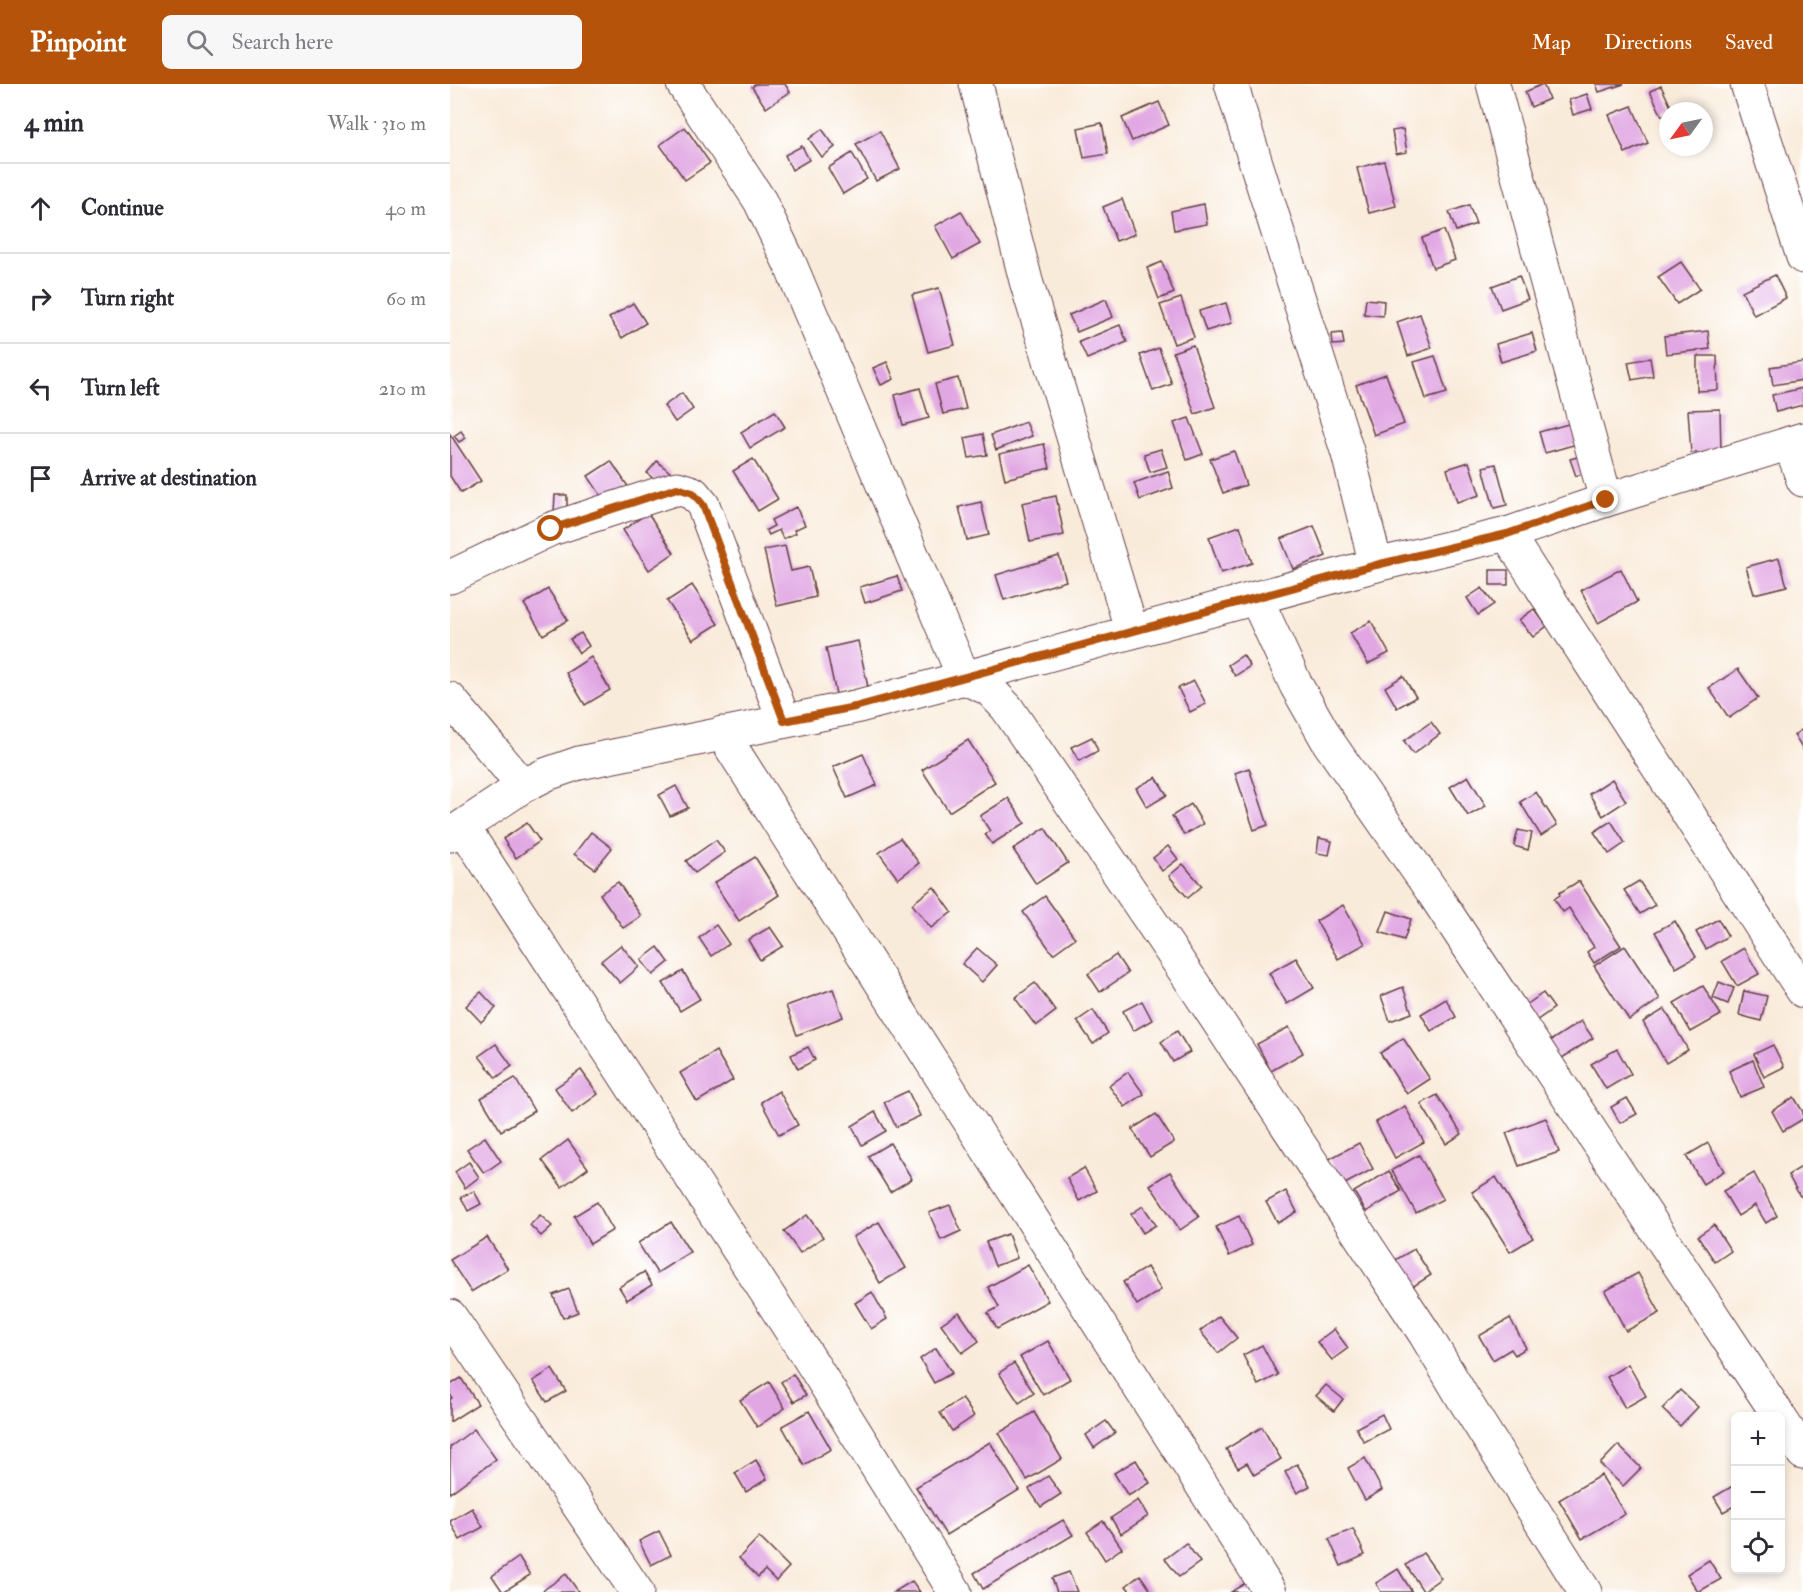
<!DOCTYPE html>
<meta charset="utf-8">
<style>
:root{--surface:#fff;--page:#f7f7f7;--text:#2b2b33;--muted:#7c7c81;--line:#e1e1e2;--accent:#b45309}
body{margin:0;font-family:"IM FELL Double Pica",serif;background:var(--page);color:var(--text)}
.controls{position:absolute;right:18px;bottom:18px;display:grid;overflow:hidden;border-radius:9px;box-shadow:0 3px 9px #0003}
.controls button{width:54px;height:54px;display:grid;place-items:center;padding:0;border:0;border-bottom:2px solid var(--line);background:var(--surface);color:var(--text);font:30px sans-serif}
.compass{position:absolute;left:1209px;top:18px;width:54px;height:54px;border-radius:50%;background:var(--surface);box-shadow:0 3px 9px #0003;rotate:237deg}
.stop{position:absolute;width:18px;height:18px;margin:-14px;border:4px solid #b45309;border-radius:50%;background:#fff}
.stop.end{background:#b45309;border-color:#fff;box-shadow:0 2px 6px #0008}
.list{margin:0;padding:0;list-style:none}
h2{display:flex;justify-content:space-between;align-items:center;height:78px;margin:0;padding:0 24px;font-size:26px}
h2 small{font-size:20px;font-weight:400;color:var(--muted)}
.list li{display:grid;grid-template-columns:39px 1fr auto;gap:18px;align-items:center;box-sizing:border-box;height:90px;padding:0 24px;border-top:2px solid var(--line)}
.list b{display:block;font-size:22px;white-space:nowrap}
.list em{font-size:20px;font-style:normal;color:var(--muted)}
.icon{flex:none;width:33px;height:33px;fill:none;stroke:currentColor;stroke-width:2;stroke-linecap:round;stroke-linejoin:round}
.map{position:relative;flex:none;width:1353px;height:1508px;overflow:hidden}
header{display:flex;align-items:center;gap:36px;box-sizing:border-box;height:84px;padding:0 30px;background:var(--accent);color:#fff}
header strong{font-size:28px}
nav{display:flex;gap:33px;margin-inline-start:auto;font-size:21px}
.search{width:420px;height:54px;background:var(--page);display:flex;align-items:center;gap:15px;box-sizing:border-box;padding:0 21px;border-radius:9px;color:var(--muted);font-size:22px}
main{display:flex}
aside{flex:1;background:var(--surface)}
.map>svg:first-child{display:block}
.building{fill:#e1a7e3}
.lines{fill:none;stroke-linecap:round;stroke-linejoin:round}
.street-casing{stroke:#643e45;stroke-width:35}
.street{stroke:#fff;stroke-width:33}
.route{stroke:#b45309;stroke-width:8}
</style>
<header>
<strong>Pinpoint</strong>
<div class="search"><svg class="icon" aria-label="search" viewBox="0 0 24 24"><circle cx="10" cy="10" r="6"/><path d="M15 15l6 6"/></svg>Search here</div>
<nav><a>Map</a><a>Directions</a><a>Saved</a></nav>
</header>
<main>
<aside>
<h2>4 min<small>Walk · 310 m</small></h2>
<ul class="list">
<li><svg class="icon" aria-label="ahead" viewBox="0 0 24 24"><path d="M12 20V5M6 11l6-6 6 6"/></svg><div><b>Continue</b></div><em>40 m</em></li>
<li><svg class="icon" aria-label="right" viewBox="0 0 24 24"><path d="M7 20v-9h11M14 6l5 5-5 5"/></svg><div><b>Turn right</b></div><em>60 m</em></li>
<li><svg class="icon" aria-label="left" viewBox="0 0 24 24"><path d="M17 20v-9H6M10 6l-5 5 5 5"/></svg><div><b>Turn left</b></div><em>210 m</em></li>
<li><svg class="icon" aria-label="arrive" viewBox="0 0 24 24"><path d="M6 21V4h12l-3 4 3 4H6"/></svg><div><b>Arrive at destination</b></div></li>
</ul>
</aside>
<div class="map">
<svg width="1353" height="1508" viewBox="0 0 1353 1508">
<rect width="100%" height="100%" fill="#fff"/>
<filter id="ink" filterUnits="userSpaceOnUse"><feTurbulence type="fractalNoise" baseFrequency=".0167" numOctaves="2"/><feDisplacementMap in="SourceGraphic" scale="12" xChannelSelector="R" yChannelSelector="G"/><feConvolveMatrix kernelMatrix="1 2 1 2 8 2 1 2 1" color-interpolation-filters="sRGB"/></filter>
<filter id="wash" filterUnits="userSpaceOnUse"><feTurbulence type="fractalNoise" baseFrequency=".008" numOctaves="4" result="noise"/><feDisplacementMap in="SourceGraphic" scale="24" xChannelSelector="R" yChannelSelector="G"/><feGaussianBlur stdDeviation="1.35" result="paint"/><feColorMatrix in="noise" values="0 0 0 0 0 0 0 0 0 0 0 0 0 0 0 0 0 1.4 0 .05"/><feComposite in="paint" operator="in"/></filter>
<g filter="url(#wash)">
<rect width="100%" height="100%" fill="#f9ebda"/>
<g id="blocks">
<g class="building">
<polygon points="306,0 335,0 340,8 316,24 302,3"/>
<polygon points="1093,0 1099,15 1081,23 1075,8"/>
<polygon points="1146,0 1174,0 1149,8"/>
<polygon points="1211,2 1223,27 1218,27 1218,29 1212,32 1200,7"/>
<polygon points="1137,10 1142,25 1123,31 1119,16"/>
<polygon points="709,18 719,41 682,57 672,34"/>
<polygon points="1182,22 1198,59 1175,69 1159,31"/>
<polygon points="652,39 658,70 634,74 628,44"/>
<polygon points="235,43 260,79 235,96 210,61"/>
<polygon points="372,45 385,63 372,73 359,55"/>
<polygon points="953,45 957,68 946,70 942,47"/>
<polygon points="430,47 450,85 426,97 406,60"/>
<polygon points="352,62 359,76 342,86 335,71"/>
<polygon points="402,69 417,95 393,110 378,84"/>
<polygon points="934,77 946,122 919,129 907,84"/>
<polygon points="672,115 685,150 666,157 653,123"/>
<polygon points="754,120 757,140 724,146 721,127"/>
<polygon points="1019,121 1026,140 1006,147 999,128"/>
<polygon points="511,127 530,160 503,175 485,142"/>
<polygon points="994,146 1005,176 983,184 972,154"/>
<polygon points="712,178 724,209 709,215 697,184"/>
<polygon points="1231,178 1250,205 1227,220 1208,193"/>
<polygon points="1325,191 1336,214 1304,231 1292,207"/>
<polygon points="1069,192 1078,215 1051,225 1042,202"/>
<polygon points="489,204 505,261 478,268 462,211"/>
<polygon points="731,214 744,253 724,260 710,221"/>
<polygon points="656,215 663,233 627,248 619,231"/>
<polygon points="916,215 934,217 933,232 914,230"/>
<polygon points="183,219 196,239 172,254 159,234"/>
<polygon points="776,219 782,239 756,247 749,227"/>
<polygon points="970,230 982,264 958,272 947,238"/>
<polygon points="670,241 677,258 637,275 629,258"/>
<polygon points="1258,247 1260,265 1216,270 1214,252"/>
<polygon points="892,249 894,260 883,261 882,250"/>
<polygon points="1082,249 1087,267 1051,278 1046,260"/>
<polygon points="743,261 765,323 745,330 723,268"/>
<polygon points="709,264 722,300 703,307 690,271"/>
<polygon points="985,272 997,309 976,315 964,278"/>
<polygon points="1247,272 1267,272 1268,306 1247,307"/>
<polygon points="1200,274 1203,292 1182,296 1178,278"/>
<polygon points="437,278 444,295 431,301 423,284"/>
<polygon points="1353,278 1353,296 1323,301 1320,283"/>
<polygon points="936,290 954,340 924,351 906,301"/>
<polygon points="508,294 516,325 493,330 485,300"/>
<polygon points="470,304 479,334 453,341 445,311"/>
<polygon points="1353,304 1353,321 1326,328 1322,311"/>
<polygon points="232,309 243,325 225,338 214,322"/>
<polygon points="1270,325 1271,368 1241,369 1238,326"/>
<polygon points="325,327 335,343 300,364 291,348"/>
<polygon points="739,334 753,370 737,376 724,339"/>
<polygon points="576,338 582,352 546,366 541,351"/>
<polygon points="1122,339 1127,360 1095,369 1089,348"/>
<polygon points="11,347 16,354 9,358 4,352"/>
<polygon points="0,350 31,397 11,409 0,392"/>
<polygon points="533,350 537,371 519,374 515,354"/>
<polygon points="594,360 600,384 555,395 549,370"/>
<polygon points="711,365 717,383 700,388 694,370"/>
<polygon points="784,367 796,401 773,409 760,375"/>
<polygon points="1131,372 1137,388 1126,392 1120,375"/>
<polygon points="303,375 328,415 308,427 283,387"/>
<polygon points="161,377 179,404 156,419 138,392"/>
<polygon points="207,377 221,389 210,401 197,389"/>
<polygon points="1019,378 1030,411 1007,418 997,385"/>
<polygon points="1046,380 1057,421 1044,424 1033,383"/>
<polygon points="718,387 723,404 690,416 684,399"/>
<polygon points="105,411 117,411 117,429 104,428"/>
<polygon points="606,412 614,451 580,458 572,419"/>
<polygon points="531,418 539,451 517,456 509,423"/>
<polygon points="346,423 355,441 344,446 346,449 333,455 329,446 319,451 316,446 324,442 321,436"/>
<polygon points="198,429 224,469 199,486 173,446"/>
<polygon points="790,442 802,479 771,489 759,453"/>
<polygon points="864,442 876,472 843,485 831,455"/>
<polygon points="335,462 341,487 359,483 366,513 327,522 314,466"/>
<polygon points="609,472 616,497 554,516 546,491"/>
<polygon points="1329,474 1337,502 1304,510 1296,483"/>
<polygon points="1171,485 1187,518 1148,539 1131,506"/>
<rect x="1040" y="486" width="18" height="15"/>
<polygon points="447,492 452,507 415,519 410,503"/>
<polygon points="242,501 268,540 243,556 217,517"/>
<polygon points="1032,504 1044,520 1028,531 1017,514"/>
<polygon points="98,505 118,536 93,551 74,520"/>
<polygon points="1084,525 1097,542 1083,553 1069,536"/>
<polygon points="921,537 939,569 918,580 900,549"/>
<polygon points="131,549 139,562 129,569 120,555"/>
<polygon points="408,557 418,603 386,610 376,564"/>
<polygon points="793,571 800,582 785,592 778,581"/>
<polygon points="141,573 160,606 135,621 116,589"/>
<polygon points="1288,585 1308,614 1279,634 1259,604"/>
<polygon points="953,592 966,613 947,624 935,603"/>
<polygon points="744,597 756,620 740,628 728,604"/>
<polygon points="981,638 990,650 963,670 954,657"/>
<polygon points="1353,645 1353,666 1344,651"/>
<polygon points="642,653 648,667 629,677 621,663"/>
<polygon points="518,656 545,698 499,728 472,686"/>
<polygon points="413,670 427,701 397,714 383,683"/>
<polygon points="799,684 818,741 804,746 785,689"/>
<polygon points="1018,692 1036,722 1018,732 1000,703"/>
<polygon points="706,693 717,711 697,723 686,704"/>
<polygon points="1162,695 1176,717 1153,732 1139,710"/>
<polygon points="226,702 238,724 220,732 209,711"/>
<polygon points="1086,708 1107,741 1091,752 1070,718"/>
<polygon points="558,714 575,739 542,760 535,750 540,747 530,732"/>
<polygon points="741,720 753,740 734,751 722,732"/>
<polygon points="1161,737 1175,759 1159,770 1144,748"/>
<polygon points="77,739 90,757 66,774 53,755"/>
<polygon points="595,744 618,779 586,800 563,765"/>
<polygon points="1068,746 1082,749 1078,766 1064,762"/>
<polygon points="141,748 162,764 145,785 124,770"/>
<polygon points="450,754 469,779 448,795 429,769"/>
<polygon points="869,754 882,757 879,771 867,769"/>
<polygon points="266,756 275,768 245,789 236,777"/>
<polygon points="718,762 728,775 712,787 703,774"/>
<polygon points="305,773 329,811 289,837 264,799"/>
<polygon points="733,780 752,802 738,814 719,792"/>
<polygon points="1129,797 1171,862 1144,879 1137,868 1144,863 1119,824 1113,828 1104,815 1110,811 1109,809"/>
<polygon points="1189,797 1205,821 1190,830 1174,806"/>
<polygon points="168,798 191,832 173,844 150,810"/>
<polygon points="484,803 502,828 481,844 462,820"/>
<polygon points="595,812 625,854 603,870 573,828"/>
<polygon points="893,821 915,860 888,875 866,837"/>
<polygon points="938,827 961,835 954,856 930,848"/>
<polygon points="1268,835 1278,852 1256,865 1246,848"/>
<polygon points="1225,837 1246,873 1226,884 1205,848"/>
<polygon points="266,841 279,860 261,872 249,854"/>
<polygon points="320,843 333,862 310,876 298,856"/>
<polygon points="171,861 189,883 170,899 151,877"/>
<polygon points="1175,862 1210,915 1179,936 1144,882"/>
<polygon points="208,863 219,878 203,891 191,876"/>
<polygon points="527,864 547,881 532,898 512,880"/>
<polygon points="1294,864 1309,890 1287,902 1272,877"/>
<polygon points="666,871 678,889 650,908 638,890"/>
<polygon points="846,874 864,904 837,920 819,889"/>
<polygon points="233,887 250,915 230,927 213,899"/>
<polygon points="1269,898 1284,904 1278,920 1263,914"/>
<polygon points="585,899 606,927 586,942 565,914"/>
<polygon points="1253,902 1271,931 1241,948 1224,919"/>
<polygon points="953,903 962,929 940,937 931,912"/>
<polygon points="383,905 393,933 347,951 336,922"/>
<polygon points="1294,907 1317,912 1311,937 1289,931"/>
<polygon points="31,908 46,924 31,938 16,922"/>
<polygon points="1093,909 1104,924 1079,942 1068,927"/>
<polygon points="996,915 1006,933 981,947 971,930"/>
<polygon points="692,917 702,936 683,947 673,927"/>
<polygon points="1215,925 1238,966 1216,979 1193,938"/>
<polygon points="643,926 658,949 643,960 627,937"/>
<polygon points="1131,937 1143,954 1109,976 1097,959"/>
<polygon points="839,943 853,969 821,987 807,960"/>
<polygon points="727,947 740,968 723,978 711,958"/>
<polygon points="953,954 980,995 957,1010 930,969"/>
<polygon points="46,960 62,982 46,994 29,972"/>
<polygon points="1323,961 1334,983 1314,993 1304,970"/>
<polygon points="358,963 365,976 348,985 341,971"/>
<polygon points="1167,965 1181,990 1156,1005 1141,980"/>
<polygon points="266,967 283,996 247,1018 230,989"/>
<polygon points="1303,976 1314,1003 1290,1013 1279,987"/>
<polygon points="131,986 148,1010 122,1029 105,1004"/>
<polygon points="678,988 694,1010 675,1023 659,1002"/>
<polygon points="65,994 84,1027 51,1047 31,1014"/>
<polygon points="329,1007 348,1041 329,1051 311,1018"/>
<polygon points="458,1007 470,1032 446,1043 434,1018"/>
<polygon points="987,1011 1012,1050 996,1060 971,1020"/>
<polygon points="1344,1013 1353,1028 1353,1035 1333,1047 1322,1027"/>
<polygon points="1177,1014 1187,1030 1170,1039 1161,1023"/>
<polygon points="955,1022 974,1058 945,1074 926,1038"/>
<polygon points="425,1028 436,1047 412,1061 402,1042"/>
<polygon points="706,1030 724,1058 700,1073 682,1045"/>
<polygon points="1096,1034 1109,1068 1069,1082 1056,1049"/>
<polygon points="35,1053 51,1077 34,1089 17,1065"/>
<polygon points="118,1056 138,1084 112,1103 92,1076"/>
<polygon points="440,1059 462,1095 440,1108 418,1072"/>
<polygon points="909,1059 923,1085 893,1101 879,1075"/>
<polygon points="1258,1059 1274,1087 1253,1100 1236,1072"/>
<polygon points="969,1071 993,1115 966,1129 942,1086"/>
<polygon points="19,1078 29,1093 15,1104 5,1088"/>
<polygon points="1353,1082 1353,1111 1350,1112 1338,1091"/>
<polygon points="634,1084 647,1107 629,1117 617,1094"/>
<polygon points="939,1087 951,1107 916,1128 904,1108"/>
<polygon points="720,1088 749,1133 730,1146 700,1101"/>
<polygon points="1304,1089 1327,1132 1316,1139 1305,1121 1288,1132 1273,1107"/>
<polygon points="1046,1093 1083,1154 1060,1168 1022,1108"/>
<polygon points="24,1107 31,1120 18,1127 11,1113"/>
<polygon points="836,1107 847,1128 828,1139 816,1118"/>
<polygon points="147,1118 163,1146 140,1160 124,1132"/>
<polygon points="500,1121 511,1147 491,1156 479,1129"/>
<polygon points="693,1122 706,1141 693,1149 681,1130"/>
<polygon points="90,1131 102,1142 91,1152 80,1141"/>
<polygon points="357,1131 373,1153 350,1169 334,1147"/>
<polygon points="789,1132 802,1161 779,1172 766,1143"/>
<polygon points="221,1138 240,1168 207,1189 188,1159"/>
<polygon points="429,1138 456,1184 430,1199 403,1153"/>
<polygon points="1264,1141 1281,1167 1265,1178 1248,1152"/>
<polygon points="558,1150 567,1174 545,1182 536,1158"/>
<polygon points="37,1153 58,1185 21,1208 0,1176"/>
<polygon points="964,1165 981,1191 959,1205 942,1178"/>
<polygon points="578,1181 598,1217 547,1245 538,1229 549,1223 538,1203"/>
<polygon points="697,1183 711,1206 687,1221 673,1198"/>
<polygon points="194,1188 202,1201 177,1216 169,1203"/>
<polygon points="1188,1189 1210,1229 1176,1247 1155,1207"/>
<polygon points="119,1205 128,1228 113,1234 103,1211"/>
<polygon points="422,1208 437,1235 421,1245 405,1219"/>
<polygon points="509,1228 529,1257 512,1269 491,1240"/>
<polygon points="769,1232 787,1254 768,1269 750,1247"/>
<polygon points="1060,1234 1076,1264 1065,1271 1061,1265 1043,1276 1029,1252"/>
<polygon points="884,1245 898,1264 882,1276 867,1258"/>
<polygon points="598,1257 620,1295 593,1311 570,1273"/>
<polygon points="812,1261 828,1291 808,1301 793,1271"/>
<polygon points="486,1264 502,1289 484,1299 470,1275"/>
<polygon points="564,1279 584,1309 569,1319 549,1289"/>
<polygon points="1178,1280 1196,1312 1175,1324 1157,1293"/>
<polygon points="102,1285 116,1307 97,1318 83,1297"/>
<polygon points="343,1290 356,1311 344,1318 331,1298"/>
<polygon points="11,1294 28,1320 0,1338 0,1315 2,1314 0,1310 0,1301"/>
<polygon points="319,1298 335,1324 307,1343 290,1316"/>
<polygon points="876,1301 893,1315 884,1327 866,1312"/>
<polygon points="1230,1306 1248,1323 1230,1342 1212,1325"/>
<polygon points="512,1314 524,1332 502,1347 490,1329"/>
<polygon points="359,1327 381,1365 354,1381 332,1342"/>
<polygon points="584,1328 612,1375 577,1396 549,1349"/>
<polygon points="932,1330 939,1345 914,1358 906,1344"/>
<polygon points="656,1337 665,1349 644,1364 636,1351"/>
<polygon points="812,1343 831,1375 804,1391 797,1379 788,1384 776,1365"/>
<polygon points="24,1345 46,1375 0,1409 0,1363"/>
<polygon points="540,1358 569,1406 496,1451 466,1403"/>
<polygon points="1168,1361 1191,1384 1173,1402 1150,1380"/>
<polygon points="915,1374 932,1406 915,1416 898,1384"/>
<polygon points="306,1376 317,1395 296,1408 285,1389"/>
<polygon points="686,1376 700,1399 678,1412 664,1389"/>
<polygon points="847,1380 860,1402 847,1409 835,1388"/>
<polygon points="1151,1391 1175,1430 1132,1455 1109,1416"/>
<polygon points="598,1392 611,1410 591,1423 579,1405"/>
<polygon points="1286,1400 1286,1421 1273,1428 1264,1413"/>
<polygon points="688,1416 698,1432 671,1450 661,1434"/>
<polygon points="22,1424 33,1443 10,1456 0,1437"/>
<polygon points="613,1436 623,1451 533,1505 524,1489"/>
<polygon points="653,1437 672,1464 655,1476 637,1448"/>
<polygon points="903,1445 915,1471 891,1482 879,1455"/>
<polygon points="209,1447 221,1471 201,1481 189,1457"/>
<polygon points="309,1453 339,1483 326,1497 315,1486 308,1493 289,1474"/>
<polygon points="736,1459 750,1478 729,1493 715,1475"/>
<polygon points="973,1469 991,1494 973,1507 956,1481"/>
<polygon points="69,1473 80,1491 53,1508 42,1492"/>
<polygon points="1259,1476 1271,1495 1248,1508 1237,1490"/>
<polygon points="948,1485 962,1508 931,1508 926,1499"/>
<polygon points="619,1488 627,1508 607,1508 602,1494"/>
<polygon points="116,1490 128,1507 126,1508 91,1508"/>
<polygon points="690,1491 702,1508 681,1508 676,1502"/>
<polygon points="800,1496 808,1508 781,1508"/>
<polygon points="462,1497 470,1508 444,1508"/>
</g>
</g>
</g>
<g filter="url(#ink)">
<use href="#blocks" fill-opacity="0" stroke="#643e45" stroke-width="1.5"/>
<g class="lines">
<defs>
<g id="street">
<polyline points="233,0 310,117 340,180 514,594 539,605 557,624 750,910 975,1250 1013,1314 1135,1508"/>
<polyline points="526,0 576,197 682,548"/>
<polyline points="781,0 898,370 926,481"/>
<polyline points="1043,0 1156,416"/>
<polyline points="1297,0 1353,173"/>
<polyline points="1340,359 1353,396"/>
<polyline points="1057,450 1353,907"/>
<polyline points="0,493 101,445 227,404 243,409 253,421 334,637"/>
<polyline points="806,514 846,601 879,659 982,807 1329,1332"/>
<polyline points="0,615 73,702"/>
<polyline points="272,649 820,1508"/>
<polyline points="13,743 357,1271 505,1508"/>
<polyline points="0,751 73,702 97,690 129,679 405,623 514,594 926,481 1057,450 1156,416 1353,355"/>
<polyline points="0,1232 187,1508"/>
<polyline points="1330,1334 1353,1369"/>
</g>
</defs>
<use href="#street" class="street-casing"/>
<use href="#street" class="street"/>
</g>
</g>
<g class="lines" filter="url(#ink)">
<polyline class="route" points="101,445 227,404 243,409 253,421 334,637 405,623 926,481 1057,450 1156,416"/>
</g>
</svg>
<div class="controls">
<button>+</button>
<button>−</button>
<button><svg class="icon" aria-label="locate" viewBox="0 0 24 24"><circle cx="12" cy="12" r="6"/><path d="M12 2v4M12 18v4M2 12h4M18 12h4"/></svg></button>
</div>
<svg class="compass" viewBox="-18 -18 36 36"><path d="M0-13l5 13h-10z" fill="#e53935"/><path d="M0 13l5-13h-10z" fill="#7c7c81"/></svg>
<div class="stop" style="left:101px;top:445px"></div>
<div class="stop end" style="left:1156px;top:416px"></div>
</div>
</main>
